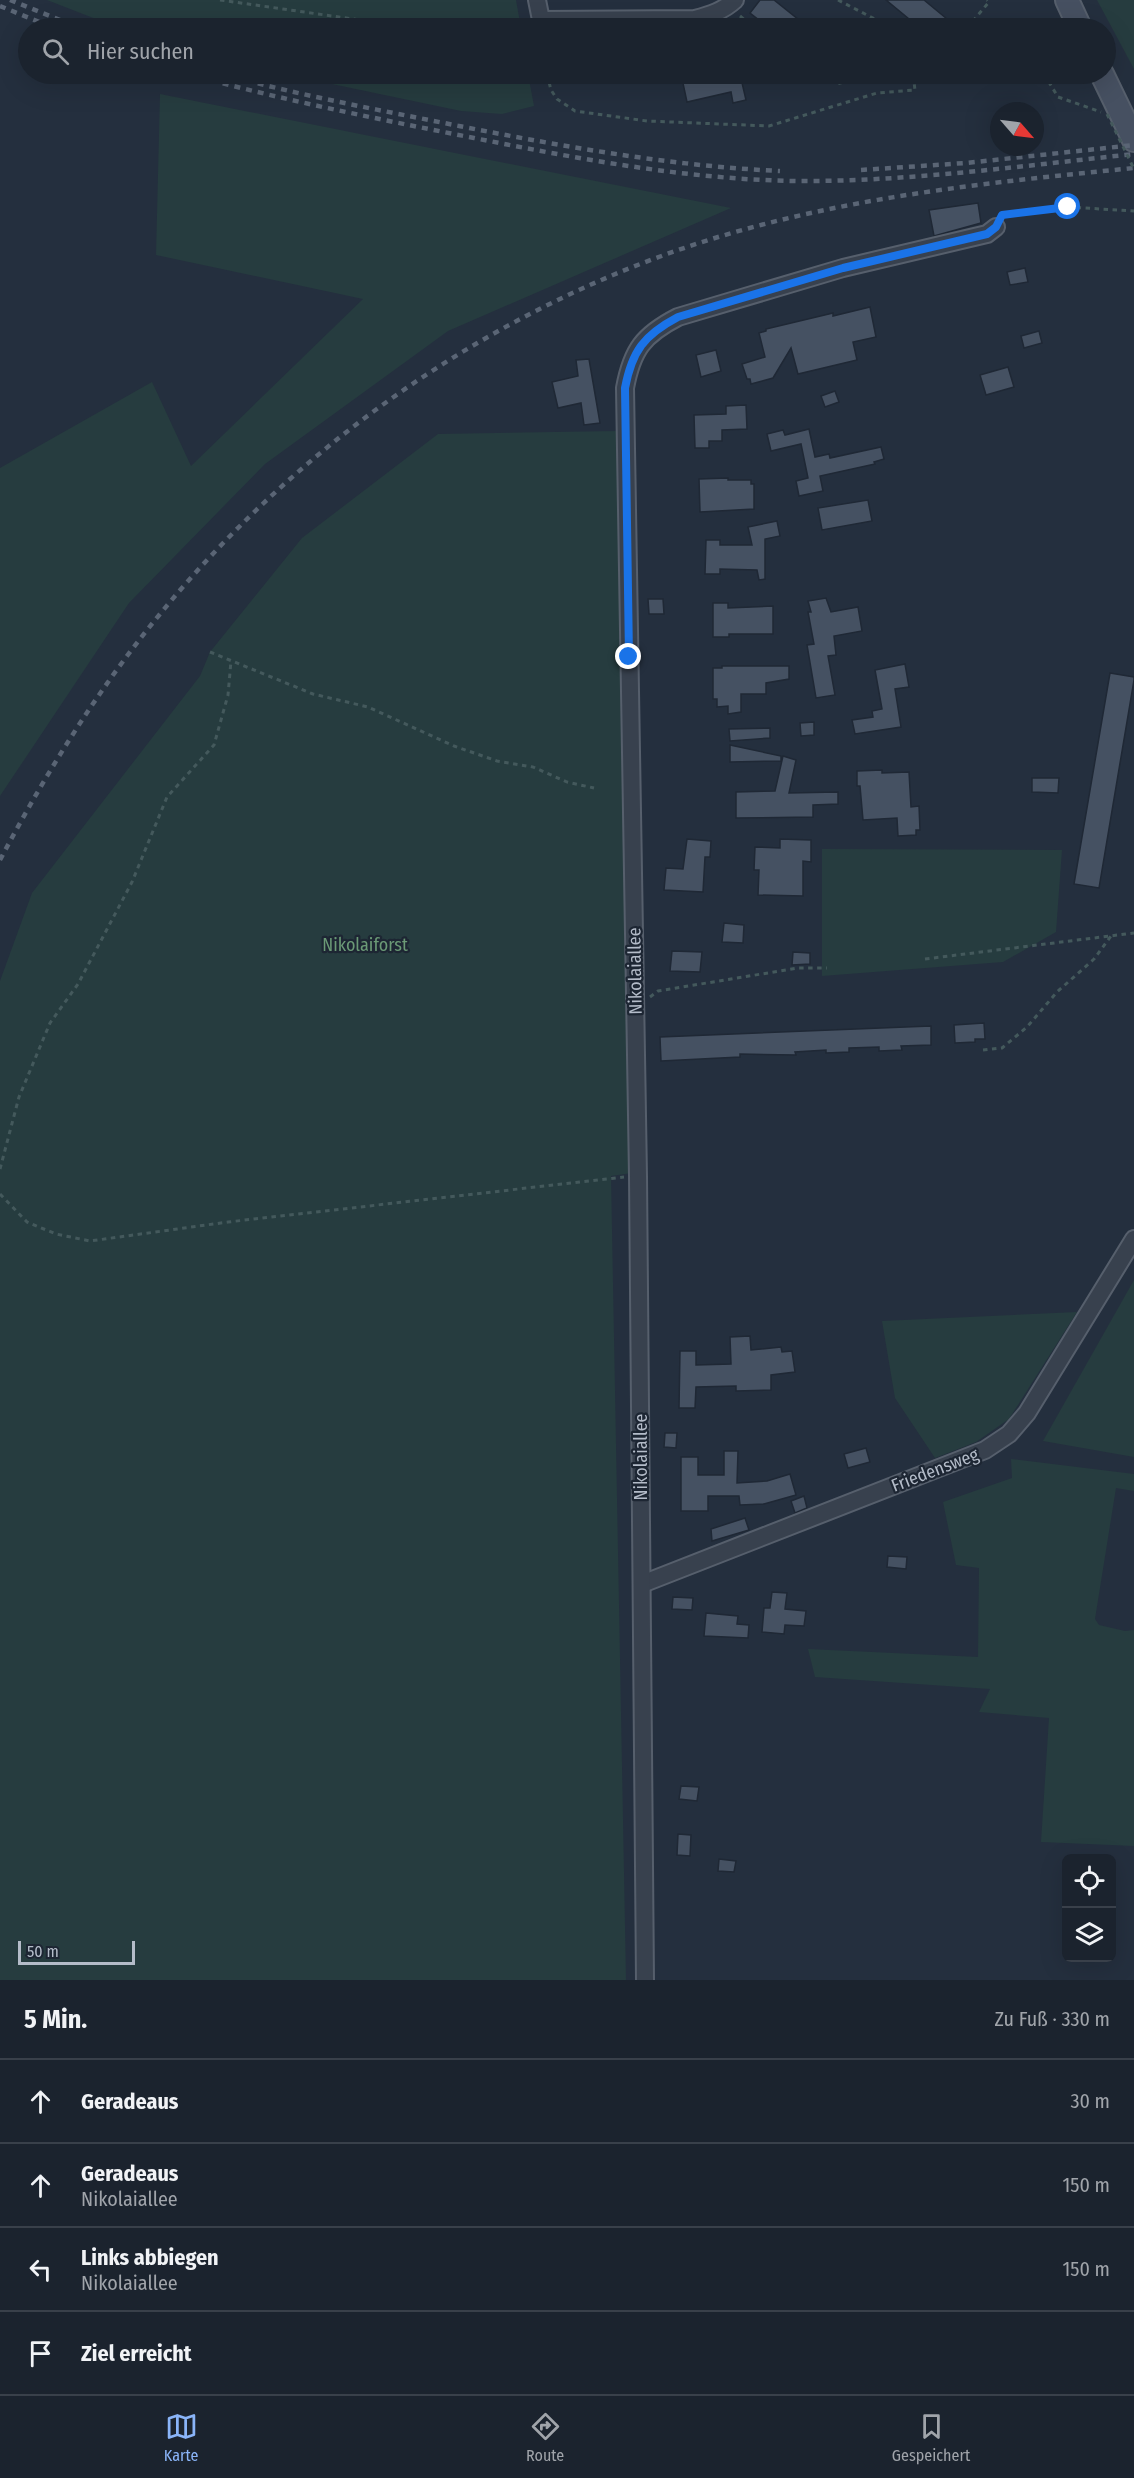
<!DOCTYPE html>
<html lang="de">
<meta charset="utf-8">
<style>
:root{--surface:#1b232e;--page:#242b36;--text:#f1f3f6;--muted:#a0a4aa;--line:#39404a;--accent:#8ab4f8}
body{margin:0;font-family:"Fira Sans Condensed",sans-serif;background:var(--page);color:var(--text)}
.controls{position:absolute;right:18px;bottom:18px;display:grid;overflow:hidden;border-radius:9px;box-shadow:0 6px 24px #0002}
.controls button{width:54px;height:54px;display:grid;place-items:center;padding:0;border:0;border-bottom:2px solid var(--line);background:var(--surface);color:var(--text);font:30px sans-serif}
.compass{position:absolute;left:990px;top:102px;width:54px;height:54px;border-radius:50%;background:var(--surface);box-shadow:0 6px 24px #0002;rotate:118deg}
.scale{position:absolute;left:18px;bottom:15px;width:117px;box-sizing:border-box;padding-left:6px;border:3px solid #b4bcc9;border-top:0;font-size:16px;line-height:21px;white-space:nowrap;color:#b4bcc9;-webkit-text-stroke:4px #1d2633;paint-order:stroke}
.stop{position:absolute;width:18px;height:18px;margin:-14px;border:4px solid #1a73e8;border-radius:50%;background:#fff}
.stop.end{background:#1a73e8;border-color:#fff;box-shadow:0 2px 6px #0008}
.list{margin:0;padding:0;list-style:none}
h2{display:flex;justify-content:space-between;align-items:center;height:78px;margin:0;padding:0 24px;font-size:26px}
h2 small{font-size:20px;font-weight:400;color:var(--muted)}
.list li{display:grid;grid-template-columns:39px 1fr auto;gap:18px;align-items:center;box-sizing:border-box;height:84px;padding:0 24px;border-top:2px solid var(--line)}
.list b{display:block;font-size:22px;white-space:nowrap}
.list p{margin:0;font-size:20px;white-space:nowrap;color:var(--muted)}
.list em{font-size:20px;font-style:normal;color:var(--muted)}
.icon{flex:none;width:33px;height:33px;fill:none;stroke:currentColor;stroke-width:2;stroke-linecap:round;stroke-linejoin:round}
.map{position:relative;flex:none;width:1134px;height:1980px;overflow:hidden}
.search{position:absolute;background:var(--surface);box-shadow:0 6px 24px #0002;left:18px;right:18px;top:18px;height:66px;display:flex;align-items:center;gap:15px;box-sizing:border-box;padding:0 21px;border-radius:33px;color:var(--muted);font-size:22px}
.sheet{height:414px;background:var(--surface)}
nav{display:flex;justify-content:space-around;align-items:center;box-sizing:border-box;height:84px;border-top:2px solid var(--line);background:var(--surface);font-size:16px;color:var(--muted)}
nav a{display:grid;justify-items:center;gap:3px}
nav .on{color:var(--accent)}
.map>svg:first-child{display:block}
.green{fill:#263c3f}
.building{fill:#455162;stroke:#1f2835;stroke-width:1.5}
.lines{fill:none;stroke-linecap:round;stroke-linejoin:round}
.street-casing{stroke:#565f6c;stroke-width:20}
.secondary-casing{stroke:#565f6c;stroke-width:26}
.path{stroke:#44595c;stroke-width:3;stroke-dasharray:4.5 4.5;stroke-linecap:butt}
.street{stroke:#38414e;stroke-width:16}
.secondary{stroke:#465061;stroke-width:22}
.rail{stroke:#5a6575;stroke-width:4.5;stroke-dasharray:6 6;stroke-linecap:butt}
.path-bridge{stroke:#44595c;stroke-width:3;stroke-dasharray:4.5 4.5;stroke-linecap:butt}
.route{stroke:#1a73e8;stroke-width:8}
.labels{text-anchor:middle;stroke-width:4.5;stroke-linejoin:round;paint-order:stroke}
.park-label{font-size:18px;fill:#6b9a76;stroke:#1d2633}
.street-label{font-size:18px;fill:#b4bcc9;stroke:#1d2633}
</style>
<div class="map">
<svg width="1134" height="1980" viewBox="0 0 1134 1980">
<rect width="100%" height="100%" fill="#242f3e"/>
<g class="green">
<polygon points="47,0 516,0 521,28 119,28"/>
<polygon points="1097,0 1134,0 1134,69"/>
<polygon points="284,74 528,74 534,106 502,114 461,111"/>
<polygon points="160,94 731,208 448,331 265,464 129,603 0,796 0,468 152,382 191,466 363,299 156,255"/>
<polygon points="617,431 632,1173 611,1176 626,1980 0,1980 0,981 32,893 200,676 210,652 302,538 438,434"/>
<polygon points="822,849 1062,850 1056,932 1003,962 822,976"/>
<polygon points="1134,1280 1134,1457 1043,1441"/>
<polygon points="1077,1312 1009,1419 976,1442 935,1458 895,1398 882,1321"/>
<polygon points="1011,1459 1134,1474 1134,1491 1116,1488 1095,1619 1099,1625 1125,1631 1134,1630 1134,1846 1041,1842 1049,1718 979,1712 990,1689 815,1677 808,1649 978,1657 979,1568 956,1565 943,1502 1012,1478"/>
</g>
<g class="building">
<polygon points="760,0 774,0 809,28 769,28 750,13"/>
<polygon points="886,0 924,0 947,19 939,28 920,28"/>
<polygon points="681,74 740,74 746,100 733,103 731,92 687,102"/>
<polygon points="978,203 981,223 934,236 929,210"/>
<polygon points="1025,268 1028,282 1010,285 1007,272"/>
<polygon points="870,307 876,337 853,342 857,360 798,374 791,348 773,378 751,384 750,379 747,379 742,364 765,357 759,333 766,331 766,329 833,313 833,316"/>
<polygon points="1039,331 1042,343 1024,348 1021,336"/>
<polygon points="716,350 721,371 701,377 696,355"/>
<polygon points="589,359 600,423 584,425 581,403 558,408 552,382 578,376 576,360"/>
<polygon points="1008,367 1014,387 986,395 980,375"/>
<polygon points="835,391 839,402 825,407 821,396"/>
<polygon points="746,405 747,429 722,430 722,441 709,441 709,448 695,448 694,415 726,414 726,406"/>
<polygon points="809,429 815,457 829,454 830,458 881,447 884,459 874,462 875,464 820,476 823,491 799,496 796,481 808,478 801,444 771,451 767,434 783,430 785,435"/>
<polygon points="728,478 728,480 751,480 751,484 754,484 754,509 700,512 699,479"/>
<polygon points="868,500 872,521 822,530 818,508"/>
<polygon points="777,521 780,536 765,539 765,579 759,580 757,570 720,569 720,574 705,574 706,540 720,540 720,545 752,545 748,527"/>
<polygon points="826,598 831,612 858,607 862,631 834,636 836,655 828,656 835,695 816,698 807,645 814,644 808,612 811,612 808,601"/>
<polygon points="648,599 663,599 664,614 649,614"/>
<polygon points="713,603 728,603 728,608 773,606 773,634 729,634 729,637 713,637"/>
<polygon points="905,664 909,687 895,689 901,727 855,734 852,720 873,717 872,711 882,709 875,670"/>
<polygon points="722,666 789,666 789,679 766,683 766,694 741,694 741,712 728,714 728,706 717,707 717,699 713,699 713,668 722,668"/>
<polygon points="1110,673 1134,677 1134,680 1099,888 1074,884"/>
<polygon points="814,722 814,735 801,736 800,723"/>
<polygon points="770,728 770,738 730,741 729,729"/>
<polygon points="730,745 781,756 781,761 730,762"/>
<polygon points="783,756 796,760 789,793 838,792 838,804 813,805 813,817 736,818 736,792 775,791"/>
<polygon points="882,770 882,773 909,772 911,807 919,806 920,830 916,830 916,835 898,836 897,818 863,820 860,786 857,786 857,771"/>
<polygon points="1032,778 1059,778 1058,793 1032,792"/>
<polygon points="687,839 711,841 710,857 705,857 703,892 664,890 666,868 683,869"/>
<polygon points="780,839 811,840 811,862 803,861 803,896 758,895 759,870 754,870 755,847 780,848"/>
<polygon points="724,923 744,925 743,943 722,942"/>
<polygon points="672,951 702,952 700,972 670,971"/>
<polygon points="793,952 810,953 810,964 792,965"/>
<polygon points="984,1023 985,1039 975,1039 975,1042 955,1043 954,1025"/>
<polygon points="931,1026 931,1045 901,1046 902,1050 879,1051 879,1047 849,1048 849,1052 826,1053 826,1050 795,1052 796,1055 740,1054 740,1057 661,1061 660,1037"/>
<polygon points="750,1336 751,1350 781,1347 782,1352 792,1351 795,1372 771,1375 771,1390 736,1391 736,1386 696,1387 695,1408 679,1408 680,1351 696,1351 696,1365 731,1364 730,1337"/>
<polygon points="665,1433 677,1433 676,1448 664,1447"/>
<polygon points="866,1448 870,1462 848,1468 844,1454"/>
<polygon points="724,1451 738,1451 737,1483 767,1481 790,1474 796,1495 764,1504 740,1505 739,1496 708,1496 708,1511 681,1511 681,1457 698,1457 698,1475 724,1475"/>
<polygon points="804,1496 807,1508 795,1513 791,1501"/>
<polygon points="745,1518 749,1530 712,1541 711,1529"/>
<polygon points="888,1556 907,1557 906,1569 887,1567"/>
<polygon points="772,1592 787,1593 785,1609 806,1611 804,1626 785,1625 784,1634 762,1632 764,1608 770,1608"/>
<polygon points="673,1597 693,1598 692,1610 672,1609"/>
<polygon points="706,1613 738,1616 737,1624 749,1625 748,1638 704,1636"/>
<polygon points="681,1786 699,1787 697,1801 679,1799"/>
<polygon points="678,1834 691,1835 690,1856 677,1855"/>
<polygon points="719,1859 736,1861 734,1872 718,1871"/>
</g>
<g class="lines">
<defs>
<g id="street">
<path d="M 537,0 L 541,20 L 695,19 C 710,15 723,11 735,0"/>
<polyline points="642,1584 985,1450 1009,1434 1027,1413 1134,1239"/>
<path d="M 645,1980 L 638,1176 L 625,388 C 632,350 643,335 678,317 L 843,268 L 987,234 L 996,227"/>
</g>
<g id="secondary">
<polyline points="1067,0 1080,28"/>
<polyline points="1102,74 1134,140"/>
</g>
</defs>
<use href="#street" class="street-casing"/>
<use href="#secondary" class="secondary-casing"/>
<g class="path">
<polyline points="220,0 395,25 418,26 527,20"/>
<polyline points="838,0 892,28"/>
<polyline points="740,16 755,28"/>
<polyline points="967,28 989,2 987,0"/>
<polyline points="547,74 551,90 557,99 575,111 647,121 769,126 877,93 915,90 913,74"/>
<polyline points="824,74 836,84 876,74"/>
<polyline points="1044,74 1058,97 1101,112"/>
<polyline points="1005,214 1068,207 1134,211"/>
<polyline points="210,652 313,694 368,707 454,746 497,761 533,767 567,782 594,788"/>
<polyline points="925,959 1134,933"/>
<polyline points="650,997 658,991 798,968 827,968"/>
<polyline points="983,1050 1002,1048 1027,1027 1057,992 1094,959 1111,936"/>
<polyline points="0,1169 19,1097 50,1023 78,984 132,882 167,797 214,745 228,695 231,661"/>
<polyline points="0,1194 27,1222 56,1234 90,1241 228,1222 624,1177"/>
</g>
<use href="#street" class="street"/>
<use href="#secondary" class="secondary"/>
<g class="rail">
<polyline points="10,0 80,28"/>
<polyline points="0,6 54,28"/>
<path d="M 188,74 C 282,100 378,119 474,138 C 580,159 685,179 793,181 C 907,182 1021,166 1134,154"/>
<path d="M 223,74 C 301,96 380,110 459,126 C 566,147 672,166 780,171"/>
<polyline points="861,170 966,163 1134,145"/>
<path d="M 0,860 C 48,769 103,681 170,602 C 318,426 523,290 746,229 C 873,194 1003,181 1134,168"/>
</g>
<polyline class="path-bridge" points="1107,114 1134,169"/>
</g>
<g class="lines">
<path class="route" d="M 629,657 L 625,388 C 632,351 644,335 678,317 L 843,268 L 987,234 L 996,227 L 1002,215 L 1068,207"/>
</g>
<g class="labels">
<g class="park-label">
<text x="365" y="951">Nikolaiforst</text>
</g>
<g class="street-label">
<text transform="translate(635 971) rotate(-91)" y="6">Nikolaiallee</text>
<text transform="translate(641 1457) rotate(-90)" y="6">Nikolaiallee</text>
<text transform="translate(935 1470) rotate(-21)" y="6">Friedensweg</text>
</g>
</g>
</svg>
<div class="controls">
<button><svg class="icon" aria-label="locate" viewBox="0 0 24 24"><circle cx="12" cy="12" r="6"/><path d="M12 2v4M12 18v4M2 12h4M18 12h4"/></svg></button>
<button><svg class="icon" aria-label="layers" viewBox="0 0 24 24"><path d="M12 4l9 5-9 5-9-5zM3 14l9 5 9-5"/></svg></button>
</div>
<svg class="compass" viewBox="-18 -18 36 36"><path d="M0-13l5 13h-10z" fill="#e53935"/><path d="M0 13l5-13h-10z" fill="#a0a4aa"/></svg>
<div class="scale">50 m</div>
<div class="stop" style="left:1068px;top:207px"></div>
<div class="stop end" style="left:629px;top:657px"></div>
<div class="search"><svg class="icon" aria-label="search" viewBox="0 0 24 24"><circle cx="10" cy="10" r="6"/><path d="M15 15l6 6"/></svg>Hier suchen</div>
</div>
<section class="sheet">
<h2>5 Min.<small>Zu Fuß · 330 m</small></h2>
<ul class="list">
<li><svg class="icon" aria-label="ahead" viewBox="0 0 24 24"><path d="M12 20V5M6 11l6-6 6 6"/></svg><div><b>Geradeaus</b></div><em>30 m</em></li>
<li><svg class="icon" aria-label="ahead" viewBox="0 0 24 24"><path d="M12 20V5M6 11l6-6 6 6"/></svg><div><b>Geradeaus</b><p>Nikolaiallee</p></div><em>150 m</em></li>
<li><svg class="icon" aria-label="left" viewBox="0 0 24 24"><path d="M17 20v-9H6M10 6l-5 5 5 5"/></svg><div><b>Links abbiegen</b><p>Nikolaiallee</p></div><em>150 m</em></li>
<li><svg class="icon" aria-label="arrive" viewBox="0 0 24 24"><path d="M6 21V4h12l-3 4 3 4H6"/></svg><div><b>Ziel erreicht</b></div></li>
</ul>
</section>
<nav>
<a class="on"><svg class="icon" aria-label="map" viewBox="0 0 24 24"><path d="M3 6l6-2 6 2 6-2v14l-6 2-6-2-6 2zM9 4v14M15 6v14"/></svg>Karte</a>
<a><svg class="icon" aria-label="directions" viewBox="0 0 24 24"><path d="M12 3l9 9-9 9-9-9zM9 14v-3h6M13 9l2 2-2 2"/></svg>Route</a>
<a><svg class="icon" aria-label="saved" viewBox="0 0 24 24"><path d="M7 4h10v16l-5-4-5 4z"/></svg>Gespeichert</a>
</nav>
